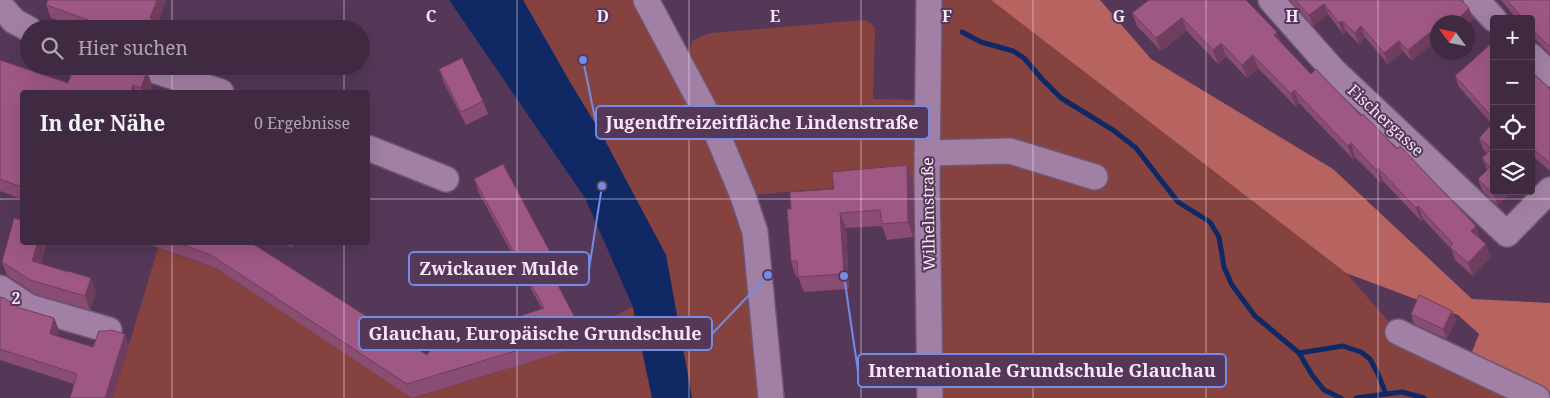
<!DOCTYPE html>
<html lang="de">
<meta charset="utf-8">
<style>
:root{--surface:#402a42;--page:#4b364d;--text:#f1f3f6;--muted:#aea7b2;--line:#59465b}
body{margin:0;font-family:"Noto Serif",serif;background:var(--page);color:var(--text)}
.controls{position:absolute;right:15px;top:15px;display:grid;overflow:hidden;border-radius:5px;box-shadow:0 5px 20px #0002}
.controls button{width:45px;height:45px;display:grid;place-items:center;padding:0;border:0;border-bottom:1px solid var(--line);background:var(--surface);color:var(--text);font:25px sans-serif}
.compass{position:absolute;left:1430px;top:15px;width:45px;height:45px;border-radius:50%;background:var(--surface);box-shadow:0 5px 20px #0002;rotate:303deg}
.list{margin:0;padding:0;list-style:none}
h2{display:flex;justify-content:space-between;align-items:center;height:65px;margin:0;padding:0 20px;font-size:21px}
h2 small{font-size:16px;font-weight:400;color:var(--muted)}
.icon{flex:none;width:28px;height:28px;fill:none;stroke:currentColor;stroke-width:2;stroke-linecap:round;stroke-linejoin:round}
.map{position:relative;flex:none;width:1550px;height:398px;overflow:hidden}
.search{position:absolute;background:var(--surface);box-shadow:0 5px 20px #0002;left:20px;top:20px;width:350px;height:55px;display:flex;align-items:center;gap:12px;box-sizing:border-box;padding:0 18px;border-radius:28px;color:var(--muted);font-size:19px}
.panel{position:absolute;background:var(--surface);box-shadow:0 5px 20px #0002;left:20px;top:90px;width:350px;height:155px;border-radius:5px}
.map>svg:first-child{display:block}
.green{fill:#86423f}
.forest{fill:#b7635f}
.water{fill:#102964}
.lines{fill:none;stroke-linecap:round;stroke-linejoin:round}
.stream{stroke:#102964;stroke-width:5}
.minor-casing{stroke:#6f5671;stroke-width:28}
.minor{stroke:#a280a5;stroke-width:25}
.wall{fill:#894c72}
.shaded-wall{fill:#6f3e5c}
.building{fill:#9f5884;stroke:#6f3e5c}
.grid{fill:none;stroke:#f7e5f8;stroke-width:1;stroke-opacity:0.55}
.labels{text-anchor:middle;stroke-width:4;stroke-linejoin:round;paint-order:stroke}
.street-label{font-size:16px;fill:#f7e5f8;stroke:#553858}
.grid-label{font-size:16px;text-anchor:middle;font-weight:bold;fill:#f7e5f8;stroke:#553858;stroke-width:4;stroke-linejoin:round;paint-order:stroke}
.leader{fill:none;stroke:#748ae5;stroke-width:2}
.callout-dot{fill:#748ae5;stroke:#553858;stroke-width:2}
.callout{fill:#553858;stroke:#748ae5;stroke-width:2}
.callout-label{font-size:18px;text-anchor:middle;font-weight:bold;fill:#f7e5f8}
</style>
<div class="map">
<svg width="1550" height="398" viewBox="0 0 1550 398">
<rect width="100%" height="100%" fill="#553858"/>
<g class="green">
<polygon points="523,0 646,0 743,196 771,398 692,398 666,255 602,135 570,82"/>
<polygon points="929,0 991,0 1346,273 1398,332 1468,362 1550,393 1550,398 934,398"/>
<path d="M 864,20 L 871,23 L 875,29 L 873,99 L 917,100 L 919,181 L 749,195 L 690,56 C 689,39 697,37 712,33 Z"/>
<polygon points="158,248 216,268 413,398 113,398"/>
<polygon points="633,307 652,398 413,398 565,351 560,342"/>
</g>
<polygon class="forest" points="991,0 1100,0 1151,59 1333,169 1472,299 1550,303 1550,393 1468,362 1479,334 1458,315 1346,273"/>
<polygon class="water" points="449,0 523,0 570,82 602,135 666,255 692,398 652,398 633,307 585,198"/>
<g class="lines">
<g class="stream">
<polyline points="962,32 981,42 1013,51 1024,58 1042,79 1061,98 1113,130 1136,148 1178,202 1210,222 1219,237 1224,267 1232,285 1255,316 1299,353 1312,375 1324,390 1341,398"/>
<polyline points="1299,353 1343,346 1361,352 1370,359 1378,374 1386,394"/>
<polyline points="1356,398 1402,392 1424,398"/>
</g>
<defs>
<g id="minor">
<polyline points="646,0 716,131 743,196 755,232 771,398"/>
<polyline points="929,0 927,179 930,398"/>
<polyline points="1271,0 1333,70 1507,234 1550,190"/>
<polyline points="1476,0 1494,19"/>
<polyline points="0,5 14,21 29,29"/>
<polyline points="1531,56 1550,74"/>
<polyline points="141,66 221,92"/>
<polyline points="368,148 446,179"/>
<polyline points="927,153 1010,151 1095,177"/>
<polyline points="0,288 29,307 109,330"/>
<polyline points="1398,332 1537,398"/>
</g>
</defs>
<use href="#minor" class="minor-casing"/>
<use href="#minor" class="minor"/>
</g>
<g class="wall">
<polygon points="48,0 166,0 156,29 80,29 51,18 46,5"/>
<polygon points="1149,0 1280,42 1311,74 1481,239 1491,257 1473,276 1455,260 1452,250 1423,219 1421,221 1383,181 1381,183 1355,157 1353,159 1299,103 1296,107 1258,68 1247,78 1226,56 1218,64 1187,31 1161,51 1137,26 1132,13"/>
<polygon points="1290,0 1461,0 1473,19 1468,24 1468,22 1438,22 1412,61 1403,51 1388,64 1365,37 1359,44 1346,31 1343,34 1328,14 1313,26"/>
<polygon points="1501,0 1550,0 1550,54 1531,35 1531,19 1517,19"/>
<polygon points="1494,41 1494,191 1512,191 1498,206 1482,190 1478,179 1487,170 1482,158 1487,153 1483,149 1479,138 1492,124 1459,87 1455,76"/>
<polygon points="0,60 68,83 152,85 149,92 22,92 22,199 0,191"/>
<polygon points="439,69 483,101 488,114 466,125 444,83"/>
<polygon points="1531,71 1550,89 1550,171 1534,157 1531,160"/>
<polygon points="907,165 913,181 913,237 887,240 882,226 846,228 849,289 804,292 798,277 796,277 791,261 791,209 834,189"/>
<polygon points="474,179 556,263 561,277 555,280 575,318 580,331 562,341 566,351 412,398 216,268 142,242 250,242 427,355 542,309 479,193"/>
<polygon points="20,220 47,242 41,263 96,292 90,310 35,294 7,275 2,262"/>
<polygon points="280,242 294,242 292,247"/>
<polygon points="0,297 20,308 54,318 59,330 57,336 93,347 129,346 113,398 70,398 74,384 0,360"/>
<polygon points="1452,311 1456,320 1447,339 1414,324 1411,314"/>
</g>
<g class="shaded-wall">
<polygon points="157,0 166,0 156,29 148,29 150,18"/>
<polygon points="1324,4 1328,14 1313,26 1309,15"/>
<polygon points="1469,8 1473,19 1468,24 1468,22 1455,22"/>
<polygon points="1182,18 1187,31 1161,51 1156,38"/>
<polygon points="1342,21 1346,31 1343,34 1339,23"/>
<polygon points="1361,26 1365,37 1359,44 1355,33"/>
<polygon points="1438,26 1438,40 1412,61 1408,50"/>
<polygon points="1277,32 1282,45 1274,35"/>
<polygon points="1399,41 1403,51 1388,64 1384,53"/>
<polygon points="1221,43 1226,56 1218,64 1213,50"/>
<polygon points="1253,55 1258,68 1247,78 1242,65"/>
<polygon points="147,71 152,85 149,92 143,92 141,88"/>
<polygon points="133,85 136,92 131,92"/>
<polygon points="1294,90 1299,103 1296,107 1291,94"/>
<polygon points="1351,143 1355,157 1353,159 1348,146"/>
<polygon points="1531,149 1534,157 1531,160"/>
<polygon points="907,165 913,181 913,237 908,222"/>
<polygon points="1378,168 1383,181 1381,183 1376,170"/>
<polygon points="1497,191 1512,191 1498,206 1494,195"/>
<polygon points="1418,206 1423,219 1421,221 1416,208"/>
<polygon points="840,213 846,228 849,289 844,274"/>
<polygon points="1476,226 1481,239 1471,231"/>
<polygon points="38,242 47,242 37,274 32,261"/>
<polygon points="1486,244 1491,257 1473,276 1468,263"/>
<polygon points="91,278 96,292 90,310 85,296"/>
<polygon points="1452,311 1456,320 1447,339 1443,329"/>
<polygon points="54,318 59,330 54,346 50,334"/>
<polygon points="125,334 129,346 113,398 105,398"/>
</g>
<g class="building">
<polygon points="48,0 157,0 150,18 152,18 148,29 113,29 46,5"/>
<polygon points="1149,0 1246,0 1277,32 1274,35 1311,74 1316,69 1361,116 1363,114 1397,149 1400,146 1476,226 1471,231 1486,244 1468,263 1450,247 1453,244 1418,206 1416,208 1378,168 1376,170 1351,143 1348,146 1294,90 1291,94 1253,55 1242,65 1221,43 1213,50 1182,18 1156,38 1132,13"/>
<polygon points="1295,0 1461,0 1469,8 1455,22 1438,22 1438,26 1408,50 1399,41 1384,53 1361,26 1355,33 1342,21 1339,23 1324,4 1309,15"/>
<polygon points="1507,0 1550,0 1550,47 1531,28 1531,19 1523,19"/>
<polygon points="1494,41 1494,119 1455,76"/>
<polygon points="462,58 483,101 461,112 439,69"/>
<polygon points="0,60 68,83 74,66 134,66 147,71 141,88 133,85 131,92 22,92 22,187 0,179"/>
<polygon points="1531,71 1550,89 1550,163 1531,147"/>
<polygon points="1494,122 1494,191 1497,191 1494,195 1478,179 1490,167 1482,158 1492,149 1479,138"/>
<polygon points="503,164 556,263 549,268 575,318 555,329 561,337 407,384 211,255 176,242 250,242 427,355 435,344 544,308 474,179"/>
<polygon points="907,165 908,222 882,224 880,210 840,213 844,274 798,277 797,261 791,261 787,209 791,209 790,192 834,189 832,172"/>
<polygon points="22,212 22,242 38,242 32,261 68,272 68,271 91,278 85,296 30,280 2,262 14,218 20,220"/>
<polygon points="1419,295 1452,311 1443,329 1411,314"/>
<polygon points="0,297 4,298 20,308 54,318 50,334 93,347 99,331 107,331 111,330 125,334 105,398 70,398 77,374 0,349"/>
</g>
<path class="grid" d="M 172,0 L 172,29M 344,0 L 344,29M 517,0 L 517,398M 689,0 L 689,398M 861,0 L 861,398M 1033,0 L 1033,398M 1206,0 L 1206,398M 1378,0 L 1378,398M 172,66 L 172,92M 344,66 L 344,92M 0,199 L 22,199M 368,199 L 1550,199M 172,242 L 172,398M 344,242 L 344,398"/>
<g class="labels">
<g class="street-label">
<text transform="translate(1386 120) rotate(43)" y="6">Fischergasse</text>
<text transform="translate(928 214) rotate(-91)" y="6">Wilhelmstraße</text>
</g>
</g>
<g class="grid-label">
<text x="431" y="22">C</text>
<text x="603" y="22">D</text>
<text x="775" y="22">E</text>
<text x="947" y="22">F</text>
<text x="1119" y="22">G</text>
<text x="1292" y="22">H</text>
<text x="16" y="304">2</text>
</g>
<path class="leader" d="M583 60L596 123M602 186L589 269M768 275L712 334M844 276L858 371"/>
<g class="callout-dot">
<circle cx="583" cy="60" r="5"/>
<circle cx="602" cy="186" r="5"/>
<circle cx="768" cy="275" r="5"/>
<circle cx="844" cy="276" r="5"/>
</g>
<g class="callout">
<rect x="596" y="106" width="333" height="33" rx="5"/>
<rect x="409" y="252" width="180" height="33" rx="5"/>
<rect x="359" y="317" width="353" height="33" rx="5"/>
<rect x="858" y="354" width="368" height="33" rx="5"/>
</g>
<g class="callout-label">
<text x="762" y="129">Jugendfreizeitfläche Lindenstraße</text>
<text x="499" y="275">Zwickauer Mulde</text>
<text x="535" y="340">Glauchau, Europäische Grundschule</text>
<text x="1042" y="377">Internationale Grundschule Glauchau</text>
</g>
</svg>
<div class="controls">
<button>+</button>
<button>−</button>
<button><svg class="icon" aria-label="locate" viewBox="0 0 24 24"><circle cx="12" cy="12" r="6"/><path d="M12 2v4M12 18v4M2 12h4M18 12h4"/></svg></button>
<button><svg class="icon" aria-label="layers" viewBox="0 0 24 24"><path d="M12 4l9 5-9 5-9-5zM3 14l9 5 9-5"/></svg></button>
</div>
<svg class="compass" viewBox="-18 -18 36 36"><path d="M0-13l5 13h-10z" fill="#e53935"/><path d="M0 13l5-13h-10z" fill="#aea7b2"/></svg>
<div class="search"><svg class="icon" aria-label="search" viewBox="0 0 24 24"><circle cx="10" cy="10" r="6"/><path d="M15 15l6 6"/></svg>Hier suchen</div>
<section class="panel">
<h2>In der Nähe<small>0 Ergebnisse</small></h2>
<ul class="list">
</ul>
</section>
</div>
